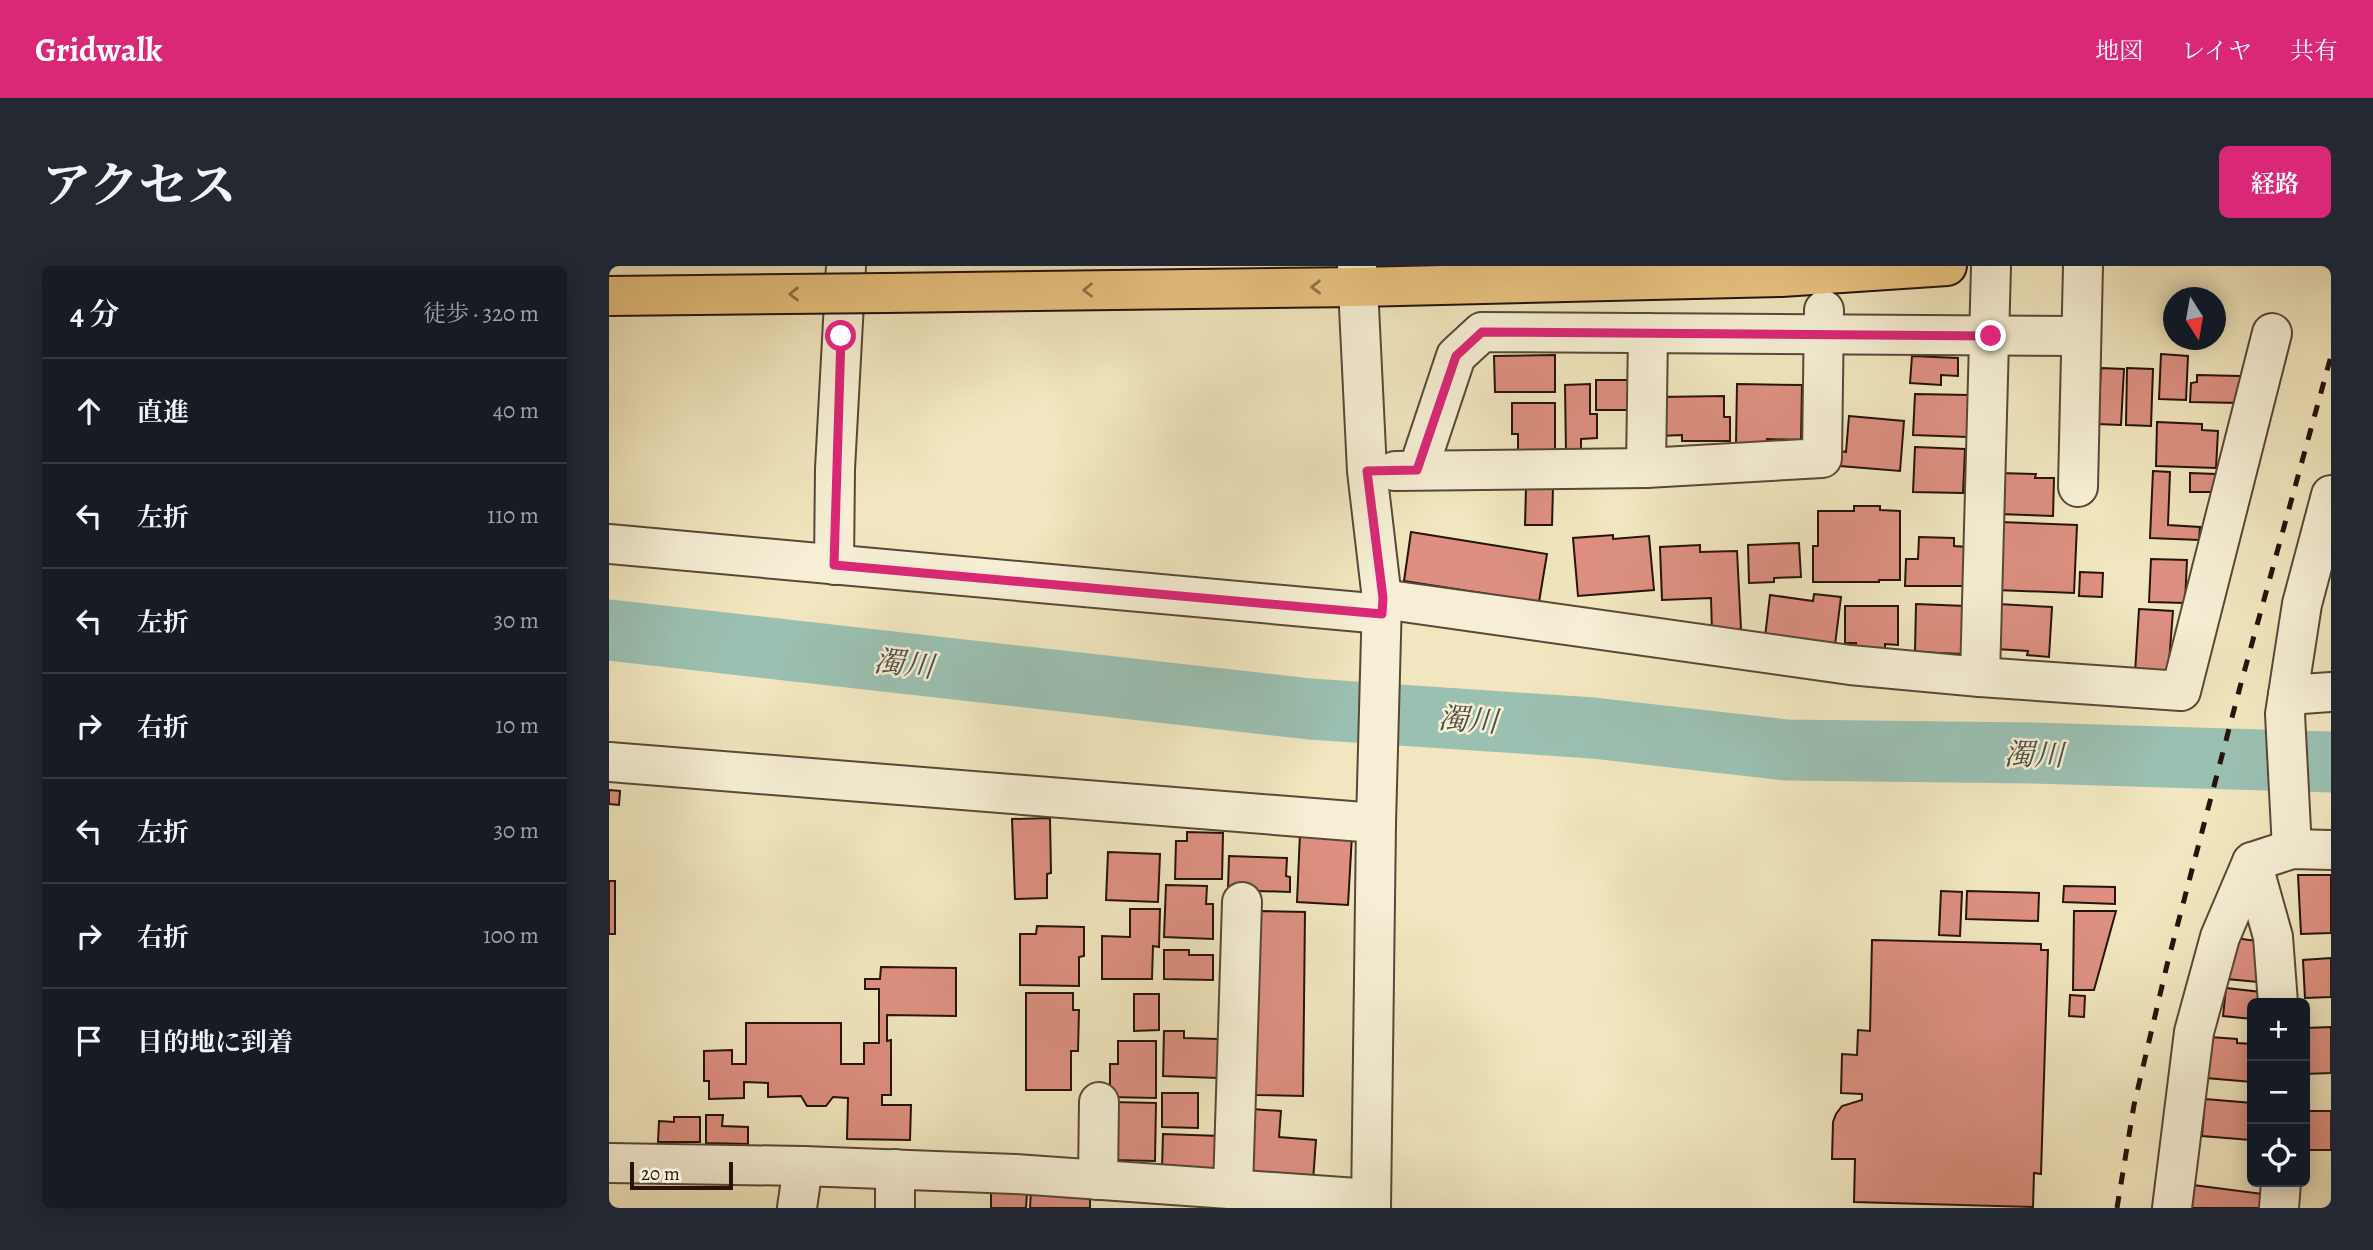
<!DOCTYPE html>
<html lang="ja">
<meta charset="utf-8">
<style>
:root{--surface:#171b24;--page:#242831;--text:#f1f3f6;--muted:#9ea1a6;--line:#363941;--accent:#db2777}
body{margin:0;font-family:Alegreya,"Noto Serif JP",serif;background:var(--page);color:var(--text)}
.controls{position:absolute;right:21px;bottom:21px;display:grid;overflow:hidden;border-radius:10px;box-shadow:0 4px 18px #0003}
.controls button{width:63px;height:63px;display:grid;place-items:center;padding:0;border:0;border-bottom:2px solid var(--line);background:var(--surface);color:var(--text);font:35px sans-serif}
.compass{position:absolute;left:1554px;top:21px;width:63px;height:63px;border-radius:50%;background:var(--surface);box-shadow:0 4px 18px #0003;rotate:169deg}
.scale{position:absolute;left:21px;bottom:18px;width:103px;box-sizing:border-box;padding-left:7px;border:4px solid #26130a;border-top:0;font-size:19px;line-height:24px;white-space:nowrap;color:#26130a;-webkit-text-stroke:5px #f6efd5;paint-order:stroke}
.stop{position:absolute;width:21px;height:21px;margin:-16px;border:5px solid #db2777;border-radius:50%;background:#fff}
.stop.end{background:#db2777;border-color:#fff;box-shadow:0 2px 7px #0008}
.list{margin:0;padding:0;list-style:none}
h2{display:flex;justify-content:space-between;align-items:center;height:91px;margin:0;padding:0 28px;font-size:30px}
h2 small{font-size:23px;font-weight:400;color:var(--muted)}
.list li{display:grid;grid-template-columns:46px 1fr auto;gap:21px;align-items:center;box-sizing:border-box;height:105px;padding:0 28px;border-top:2px solid var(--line)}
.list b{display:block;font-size:26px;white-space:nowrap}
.list em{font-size:23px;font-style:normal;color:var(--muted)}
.icon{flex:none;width:38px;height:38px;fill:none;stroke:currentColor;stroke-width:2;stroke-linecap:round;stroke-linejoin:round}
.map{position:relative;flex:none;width:1722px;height:942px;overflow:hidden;border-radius:10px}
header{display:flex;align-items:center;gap:42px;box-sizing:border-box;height:98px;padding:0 35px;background:var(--accent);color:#fff}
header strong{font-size:33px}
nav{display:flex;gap:38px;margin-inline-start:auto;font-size:24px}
.intro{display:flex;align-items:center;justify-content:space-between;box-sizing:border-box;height:168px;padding:0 42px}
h1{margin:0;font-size:49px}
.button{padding:18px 32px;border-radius:10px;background:var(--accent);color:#fff;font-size:24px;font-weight:700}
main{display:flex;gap:42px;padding:0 42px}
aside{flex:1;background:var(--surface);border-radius:10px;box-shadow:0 4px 18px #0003}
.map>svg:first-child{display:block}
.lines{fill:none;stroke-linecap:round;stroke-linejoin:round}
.river{stroke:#9bc0b2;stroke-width:61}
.building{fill:#dd9081;stroke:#26130a;stroke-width:2}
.minor-casing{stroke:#594837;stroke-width:42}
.highway-casing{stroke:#26130a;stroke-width:42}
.minor{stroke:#f6efd5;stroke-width:38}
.highway{stroke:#e8c380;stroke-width:38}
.rail{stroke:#26130a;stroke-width:5;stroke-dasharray:12 12;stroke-linecap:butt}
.highway-bridge-casing{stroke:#26130a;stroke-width:42;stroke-linecap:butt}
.highway-bridge{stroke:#e8c380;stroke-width:38}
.oneway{stroke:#91744b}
.route{stroke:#db2777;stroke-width:9}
.labels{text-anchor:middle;stroke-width:5;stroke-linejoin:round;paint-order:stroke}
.water-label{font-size:30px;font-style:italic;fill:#4f5045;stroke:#f6efd5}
</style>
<header>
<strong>Gridwalk</strong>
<nav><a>地図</a><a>レイヤ</a><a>共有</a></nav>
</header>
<div class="intro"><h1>アクセス</h1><a class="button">経路</a></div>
<main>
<aside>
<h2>4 分<small>徒歩 · 320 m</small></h2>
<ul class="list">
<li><svg class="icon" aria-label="ahead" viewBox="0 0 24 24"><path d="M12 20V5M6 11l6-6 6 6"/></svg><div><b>直進</b></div><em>40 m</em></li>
<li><svg class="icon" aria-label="left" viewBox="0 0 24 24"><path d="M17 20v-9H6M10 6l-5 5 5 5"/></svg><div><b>左折</b></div><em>110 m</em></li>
<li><svg class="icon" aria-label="left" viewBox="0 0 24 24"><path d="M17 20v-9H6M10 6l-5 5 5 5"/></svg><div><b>左折</b></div><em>30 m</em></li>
<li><svg class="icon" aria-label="right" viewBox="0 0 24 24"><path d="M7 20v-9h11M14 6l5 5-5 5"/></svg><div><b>右折</b></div><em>10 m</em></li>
<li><svg class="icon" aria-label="left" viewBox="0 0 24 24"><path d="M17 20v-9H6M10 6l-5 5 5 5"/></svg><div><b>左折</b></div><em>30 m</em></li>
<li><svg class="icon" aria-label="right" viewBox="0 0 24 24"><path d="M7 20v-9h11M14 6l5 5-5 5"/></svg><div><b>右折</b></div><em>100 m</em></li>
<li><svg class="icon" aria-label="arrive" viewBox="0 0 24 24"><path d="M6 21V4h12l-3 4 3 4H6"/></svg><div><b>目的地に到着</b></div></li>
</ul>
</aside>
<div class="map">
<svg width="1722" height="942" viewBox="0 0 1722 942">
<rect width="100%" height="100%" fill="#f1e6bf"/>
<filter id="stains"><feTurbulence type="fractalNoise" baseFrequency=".00286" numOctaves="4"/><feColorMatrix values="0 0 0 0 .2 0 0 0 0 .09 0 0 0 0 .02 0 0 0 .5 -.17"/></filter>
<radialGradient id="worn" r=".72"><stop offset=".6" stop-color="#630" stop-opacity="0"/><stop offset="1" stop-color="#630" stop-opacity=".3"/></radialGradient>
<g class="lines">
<polyline class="river" points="0,364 701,443 984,462 1177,484 1424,487 1722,496"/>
</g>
<g class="building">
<polygon points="1552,88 1579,90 1577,134 1550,133"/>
<polygon points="946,89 946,126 886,126 885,90"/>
<polygon points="1303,90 1349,92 1349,110 1332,109 1332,119 1301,117"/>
<polygon points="1492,102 1515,103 1512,159 1489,158"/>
<polygon points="1518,102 1544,103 1542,160 1517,159"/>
<polygon points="1588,109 1631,110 1631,137 1581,136 1582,117 1588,116"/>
<rect x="987" y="114" width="36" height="30"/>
<polygon points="981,118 981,148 988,148 988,172 972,173 972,186 957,187 956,119"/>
<polygon points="1128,118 1193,119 1192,174 1158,173 1159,179 1127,178"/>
<polygon points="1306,128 1360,129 1359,171 1304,169"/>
<polygon points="1115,130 1115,151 1121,151 1121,175 1073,175 1073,169 1050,170 1050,131"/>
<polygon points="903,137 946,137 946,187 909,187 909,168 903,168"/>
<polygon points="1240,150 1295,155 1291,205 1231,200 1232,185 1237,186"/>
<polygon points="1548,156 1593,158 1593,164 1609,165 1607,202 1547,200"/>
<polygon points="1306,181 1356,183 1354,227 1304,226"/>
<polygon points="1544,205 1561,206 1559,259 1591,261 1590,274 1541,272"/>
<polygon points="1391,207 1427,208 1426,212 1445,212 1444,250 1389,248"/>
<polygon points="1581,207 1607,208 1606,226 1581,226"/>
<polygon points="917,221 944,222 943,259 916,259"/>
<polygon points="1245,240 1271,240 1271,244 1291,245 1291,314 1270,314 1270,316 1204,316 1204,280 1209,280 1209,245 1245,245"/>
<polygon points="1391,256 1468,259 1465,327 1388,324"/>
<polygon points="802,266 938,288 930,336 795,315"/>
<polygon points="1004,269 1004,273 1040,270 1045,324 969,330 964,272"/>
<polygon points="1310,271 1345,272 1345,280 1359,281 1358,320 1296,320 1297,293 1309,293"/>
<polygon points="1190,277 1192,311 1165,312 1165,316 1140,317 1139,279"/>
<polygon points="1091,279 1091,286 1128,285 1132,363 1103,365 1102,332 1053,334 1051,281"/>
<polygon points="1542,293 1578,294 1576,337 1540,336"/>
<polygon points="1471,306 1494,307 1493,331 1470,330"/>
<polygon points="1205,328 1232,331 1226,379 1156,371 1161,329 1204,335"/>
<polygon points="1307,338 1356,340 1354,388 1306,386"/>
<polygon points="1389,338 1443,341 1440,391 1418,389 1419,385 1387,383"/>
<polygon points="1236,340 1289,340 1289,379 1276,378 1276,384 1247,384 1247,377 1236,377"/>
<polygon points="1530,343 1564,345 1559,409 1526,407"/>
<polygon points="0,524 11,525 10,539 0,538"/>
<polygon points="441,552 442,607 438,608 438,632 406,633 403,553"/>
<polygon points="578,566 614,567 613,613 566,613 567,575 578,575"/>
<polygon points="691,567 743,569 739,639 688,636"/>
<polygon points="499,586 551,588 549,636 497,634"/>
<polygon points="620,590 678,592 677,610 681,611 681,626 619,624"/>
<polygon points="1689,609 1722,609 1722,667 1692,668"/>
<rect x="0" y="615" width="6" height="53"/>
<polygon points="557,619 598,620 597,638 604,638 604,673 555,671"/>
<polygon points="1455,620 1506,621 1506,638 1454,636"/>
<polygon points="1332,625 1353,626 1351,670 1330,669"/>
<polygon points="1358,625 1430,627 1429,655 1357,653"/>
<polygon points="521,643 551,643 550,681 544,680 543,713 493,713 493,670 521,671"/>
<polygon points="650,645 696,646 694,830 647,829"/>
<polygon points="1465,645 1507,645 1485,724 1464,724"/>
<polygon points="428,660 475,661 475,690 470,691 470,720 411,719 411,668 427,668"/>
<polygon points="1626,672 1648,675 1646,695 1651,696 1649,716 1618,713"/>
<polygon points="1263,674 1432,678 1432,684 1439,684 1432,908 1425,907 1424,941 1245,936 1246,893 1223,893 1224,856 1227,848 1233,840 1253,834 1253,828 1232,827 1233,788 1248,789 1249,764 1261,765"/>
<polygon points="555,684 580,684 580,689 604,689 604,714 555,713"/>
<polygon points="1722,692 1722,731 1696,732 1694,694"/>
<polygon points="272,701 347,702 347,750 278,749 278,775 282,774 282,829 273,829 273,839 302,839 301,874 238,873 239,832 224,831 217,840 198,840 192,830 159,831 159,817 135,816 135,832 100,833 100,815 95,815 95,785 123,784 123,798 137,798 137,757 232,757 232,798 255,798 255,777 270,777 270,723 256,723 256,713 271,713"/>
<polygon points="1617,722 1652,726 1651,737 1643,737 1643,753 1614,750"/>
<polygon points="417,727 464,727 464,744 470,744 469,785 462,785 462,824 417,824"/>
<polygon points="525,728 550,728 550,764 525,765"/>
<polygon points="1461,729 1476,730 1475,751 1460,750"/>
<polygon points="1722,761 1722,807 1696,808 1696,762"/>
<polygon points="555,765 575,765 575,772 610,773 609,812 554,810"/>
<polygon points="1601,771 1628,773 1628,777 1643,778 1643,816 1597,812"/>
<polygon points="509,775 547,775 547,832 501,831 501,798 509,798"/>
<polygon points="553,827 589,827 589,862 553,861"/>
<polygon points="1596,833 1643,837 1643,871 1641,871 1641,874 1593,870"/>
<polygon points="504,836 547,837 546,895 504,894"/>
<polygon points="643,843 672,845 670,871 707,874 704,915 638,911"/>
<rect x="1696" y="845" width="26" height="39"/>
<polygon points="97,849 114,849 113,860 139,861 139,878 97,877"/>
<polygon points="65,851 91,851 91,876 49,876 50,855 65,856"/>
<polygon points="554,868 611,870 611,905 553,903"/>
<polygon points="1584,919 1654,928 1652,942 1581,942"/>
<polygon points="422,924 481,928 481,942 421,942"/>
<polygon points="382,927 418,927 417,942 382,942"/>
</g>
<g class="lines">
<defs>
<g id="minor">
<polyline points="748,0 758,205 773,333 767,557 762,942"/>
<polyline points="1037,202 1039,67"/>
<polyline points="809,204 847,90 873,66 1472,70"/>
<polyline points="786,205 1037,202 1213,192 1215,44"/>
<polyline points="1469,221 1474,0"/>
<polyline points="0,278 773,348"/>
<polyline points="225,299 226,203 237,0"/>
<polyline points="773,333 1241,399 1371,411 1572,425 1663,67"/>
<polyline points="1371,411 1382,0"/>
<polyline points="1679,429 1722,426"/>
<polyline points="0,496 767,557"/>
<polyline points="1683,583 1676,448 1693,338 1722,229"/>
<polyline points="1669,737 1664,671 1643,596 1683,583 1722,584"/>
<polyline points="0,897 194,900 406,908 762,933"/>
<polyline points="286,903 286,942"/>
<polyline points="489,914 490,836"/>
<polyline points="624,923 633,636"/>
<polyline points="188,942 194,900"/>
<polyline points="1563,942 1585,766 1611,671 1643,596"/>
<polyline points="1670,942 1672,916"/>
</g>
<polyline id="highway" points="277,27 749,21 1172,11 1338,0"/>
</defs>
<use href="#minor" class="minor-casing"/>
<use href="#highway" class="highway-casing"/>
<use href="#minor" class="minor"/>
<use href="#highway" class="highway"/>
<polyline class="rail" points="1508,942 1525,839 1558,699 1631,421 1722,90"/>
<defs>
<polyline id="highway-bridge" points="0,30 277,27"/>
</defs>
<use href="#highway-bridge" class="highway-bridge-casing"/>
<use href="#highway-bridge" class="highway-bridge"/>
</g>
<defs><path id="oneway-chevron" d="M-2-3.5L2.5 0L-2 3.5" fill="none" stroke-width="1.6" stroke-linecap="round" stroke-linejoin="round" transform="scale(1.75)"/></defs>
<g class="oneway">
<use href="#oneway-chevron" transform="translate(707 21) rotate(179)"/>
<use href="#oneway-chevron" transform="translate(479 24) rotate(179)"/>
<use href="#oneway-chevron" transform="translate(185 28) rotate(179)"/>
</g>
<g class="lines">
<polyline class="route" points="232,70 225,299 773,348 774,332 758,205 808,204 847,90 873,66 1382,70"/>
</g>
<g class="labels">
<g class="water-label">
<text transform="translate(295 398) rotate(6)" y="10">濁川</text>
<text transform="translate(859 454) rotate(4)" y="10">濁川</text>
<text transform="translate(1425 489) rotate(1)" y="10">濁川</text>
</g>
</g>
<rect width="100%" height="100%" filter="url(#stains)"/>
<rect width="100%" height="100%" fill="url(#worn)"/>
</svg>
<div class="controls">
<button>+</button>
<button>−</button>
<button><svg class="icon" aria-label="locate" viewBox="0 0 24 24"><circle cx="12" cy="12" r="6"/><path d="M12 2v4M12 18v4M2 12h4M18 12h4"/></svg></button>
</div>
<svg class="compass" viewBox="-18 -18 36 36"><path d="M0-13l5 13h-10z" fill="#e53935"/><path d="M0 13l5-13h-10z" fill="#9ea1a6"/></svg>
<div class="scale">20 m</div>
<div class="stop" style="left:232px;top:70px"></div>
<div class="stop end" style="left:1382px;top:70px"></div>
</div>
</main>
